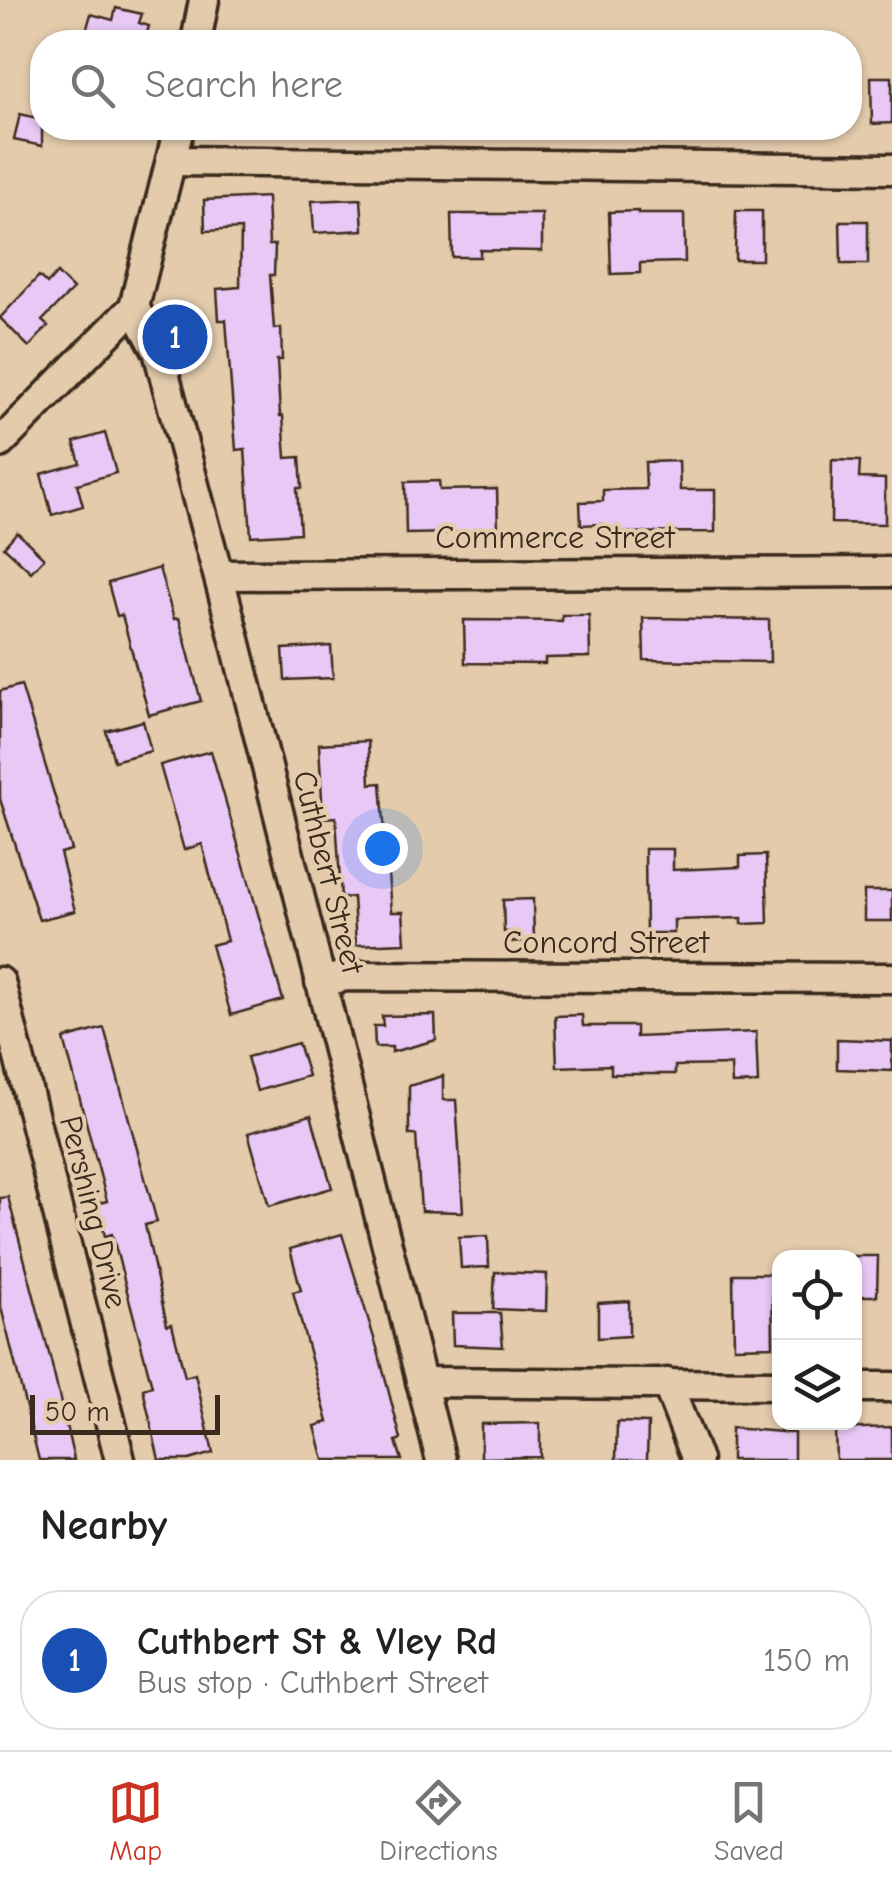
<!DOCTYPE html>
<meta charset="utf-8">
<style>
:root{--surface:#fff;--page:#f6f6f6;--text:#202124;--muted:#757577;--line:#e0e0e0;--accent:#c8321e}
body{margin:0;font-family:"Comic Neue",sans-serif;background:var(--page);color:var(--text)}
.controls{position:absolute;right:30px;bottom:30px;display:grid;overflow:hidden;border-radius:20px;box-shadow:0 2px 8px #0004}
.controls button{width:90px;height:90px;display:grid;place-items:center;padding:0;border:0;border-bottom:2px solid var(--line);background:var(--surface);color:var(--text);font:50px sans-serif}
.scale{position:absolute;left:30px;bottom:25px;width:190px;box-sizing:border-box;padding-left:10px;border:5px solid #3b2a1e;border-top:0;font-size:28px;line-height:35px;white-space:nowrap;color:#3b2a1e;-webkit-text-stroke:8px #e3cbac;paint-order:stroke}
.you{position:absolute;left:382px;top:848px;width:35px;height:35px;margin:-25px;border:8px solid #fff;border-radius:50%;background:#1a73e8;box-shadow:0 0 0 15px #1a73e833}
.badge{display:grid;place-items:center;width:65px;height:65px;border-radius:50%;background:var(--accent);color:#fff;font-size:32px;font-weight:700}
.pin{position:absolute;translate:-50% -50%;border:5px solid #fff;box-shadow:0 2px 10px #0006}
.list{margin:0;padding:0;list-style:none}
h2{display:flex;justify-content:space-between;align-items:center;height:130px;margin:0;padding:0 40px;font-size:42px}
h2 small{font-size:32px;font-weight:400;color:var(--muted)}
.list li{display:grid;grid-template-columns:65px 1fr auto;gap:30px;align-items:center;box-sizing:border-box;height:140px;margin:0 20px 20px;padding:0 20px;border:2px solid var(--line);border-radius:40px}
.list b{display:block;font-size:38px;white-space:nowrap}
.list p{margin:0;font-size:32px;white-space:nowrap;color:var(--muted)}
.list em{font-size:32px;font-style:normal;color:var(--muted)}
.icon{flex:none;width:55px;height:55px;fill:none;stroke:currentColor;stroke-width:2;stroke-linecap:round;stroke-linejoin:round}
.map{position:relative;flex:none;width:892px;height:1460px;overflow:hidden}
.search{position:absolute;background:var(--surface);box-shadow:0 2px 8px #0004;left:30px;right:30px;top:30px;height:110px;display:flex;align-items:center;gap:25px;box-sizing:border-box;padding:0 35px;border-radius:40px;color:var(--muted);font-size:38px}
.sheet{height:290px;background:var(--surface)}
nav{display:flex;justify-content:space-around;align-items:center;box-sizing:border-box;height:140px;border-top:2px solid var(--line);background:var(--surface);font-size:28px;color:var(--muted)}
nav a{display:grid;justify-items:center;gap:5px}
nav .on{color:var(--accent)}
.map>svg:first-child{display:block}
.building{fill:#e8c9f6;stroke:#3b2a1e;stroke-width:2.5}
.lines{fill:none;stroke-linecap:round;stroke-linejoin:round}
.minor-casing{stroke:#3b2a1e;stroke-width:35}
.minor{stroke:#e3cbac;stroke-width:28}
.labels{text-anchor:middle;stroke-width:8;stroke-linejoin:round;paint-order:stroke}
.street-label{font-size:32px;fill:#3b2a1e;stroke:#e3cbac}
</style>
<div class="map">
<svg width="892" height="1460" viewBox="0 0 892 1460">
<rect width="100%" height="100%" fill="#e3cbac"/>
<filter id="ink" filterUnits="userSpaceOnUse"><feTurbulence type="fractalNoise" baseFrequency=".01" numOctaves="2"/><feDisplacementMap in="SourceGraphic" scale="20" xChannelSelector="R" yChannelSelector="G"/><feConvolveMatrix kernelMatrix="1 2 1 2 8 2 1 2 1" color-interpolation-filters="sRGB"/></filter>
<g filter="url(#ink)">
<g class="building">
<polygon points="116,8 142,14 139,23 149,26 144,42 83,42 91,14 113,20"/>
<polygon points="871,77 892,77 892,123 872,124"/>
<polygon points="20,114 42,119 42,146 14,140"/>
<polygon points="267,197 269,245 275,245 274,275 270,275 274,329 281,328 282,360 277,360 280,416 283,416 286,458 300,457 302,488 297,488 300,533 251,536 245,449 236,450 226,320 219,320 217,289 240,287 241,229 205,231 204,200"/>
<polygon points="361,199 363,230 314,233 312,201"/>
<polygon points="638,211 638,214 684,214 685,262 640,263 640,273 611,274 609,212"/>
<polygon points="736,211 762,211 762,260 735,260"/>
<polygon points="451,214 542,214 542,251 480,250 480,257 452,257"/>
<polygon points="840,221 868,221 868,264 841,264"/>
<polygon points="57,273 73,289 42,321 48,326 29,347 0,318 39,276 47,284"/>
<polygon points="105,433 116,473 77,484 83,506 52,515 41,474 80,463 74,442"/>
<polygon points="832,460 860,461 859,478 885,479 885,524 831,523"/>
<polygon points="679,461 680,490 715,490 715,532 602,533 602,524 581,525 580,502 603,501 603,490 646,489 645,462"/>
<polygon points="439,481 440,490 497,489 498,532 406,534 405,482"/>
<polygon points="17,532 44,558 31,572 4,547"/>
<polygon points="159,568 174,619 179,618 201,701 149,715 122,615 117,616 108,583"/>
<polygon points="562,615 589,615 590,657 545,658 545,664 465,663 464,620 562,621"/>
<polygon points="643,618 769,620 770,662 644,660"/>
<polygon points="331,646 333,678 285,680 283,649"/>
<polygon points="21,685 71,850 60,853 75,911 39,920 0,799 0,691"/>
<polygon points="143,721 151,751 114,761 106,731"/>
<polygon points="368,741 370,784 381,783 391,912 403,912 405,943 356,945 353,897 341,898 336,817 323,818 319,744"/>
<polygon points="211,751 283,1000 231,1015 211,945 227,941 202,844 184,850 160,765"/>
<polygon points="645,849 673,849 673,870 740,867 740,856 766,855 768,923 742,924 742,918 674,920 674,933 646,933"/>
<rect x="864" y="891" width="28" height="30"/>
<polygon points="533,899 534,941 510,942 509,932 504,932 503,900"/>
<polygon points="435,1015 436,1040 392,1052 392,1047 375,1047 374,1026 383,1026 382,1016"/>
<polygon points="582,1015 583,1026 636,1026 636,1037 756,1032 758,1083 732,1084 731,1065 675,1066 675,1074 611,1074 611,1065 557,1067 555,1016"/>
<polygon points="104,1028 157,1222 145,1225 167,1325 172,1324 185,1377 195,1374 213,1453 189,1460 159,1460 143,1389 152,1386 112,1234 105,1236 96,1204 107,1201 64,1039"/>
<polygon points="837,1039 892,1041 892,1071 837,1069"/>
<polygon points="298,1043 308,1076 257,1091 247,1057"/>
<polygon points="443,1076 443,1100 456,1100 463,1212 421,1211 416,1135 409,1135 409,1086"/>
<polygon points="311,1115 332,1188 269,1206 248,1133"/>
<polygon points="8,1197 51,1361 74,1460 39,1460 0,1303 0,1198"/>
<polygon points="342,1234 378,1351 401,1439 396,1441 402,1460 324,1460 315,1426 328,1422 293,1292 301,1290 290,1249"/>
<polygon points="488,1236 489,1267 461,1268 459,1237"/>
<polygon points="854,1256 878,1256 877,1296 854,1296"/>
<polygon points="495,1272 547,1274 546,1311 493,1309"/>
<polygon points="733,1274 772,1274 773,1346 734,1347"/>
<polygon points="629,1301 629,1336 598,1338 598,1303"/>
<polygon points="452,1313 500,1313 503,1347 453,1345"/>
<polygon points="617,1422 648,1423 647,1460 616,1460"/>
<polygon points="540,1423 540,1457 481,1458 481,1424"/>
<polygon points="892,1427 892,1460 836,1460 835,1429"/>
<polygon points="731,1428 794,1433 794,1460 731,1460"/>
</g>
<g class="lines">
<defs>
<g id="minor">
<polyline points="196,42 204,0"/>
<polyline points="172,161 892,169"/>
<polyline points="134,307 158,351 226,604 441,1460"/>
<polyline points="0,443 134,307 179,128"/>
<polyline points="219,575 892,572"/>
<polyline points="0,982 120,1460"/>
<polyline points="320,982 346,976 892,978"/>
<polyline points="421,1382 780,1385"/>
<polyline points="667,1383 697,1460"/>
<polyline points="854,1387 892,1387"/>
</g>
</defs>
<use href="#minor" class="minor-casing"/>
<use href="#minor" class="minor"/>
</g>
</g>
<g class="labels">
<g class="street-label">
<text x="555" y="548">Commerce Street</text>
<text transform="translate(329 872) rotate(76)" y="11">Cuthbert Street</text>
<text x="606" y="953">Concord Street</text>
<text transform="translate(94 1212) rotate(76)" y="11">Pershing Drive</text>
</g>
</g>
</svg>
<div class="controls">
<button><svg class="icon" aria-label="locate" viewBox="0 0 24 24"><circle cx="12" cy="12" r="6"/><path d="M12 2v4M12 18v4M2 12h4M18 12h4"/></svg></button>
<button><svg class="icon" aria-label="layers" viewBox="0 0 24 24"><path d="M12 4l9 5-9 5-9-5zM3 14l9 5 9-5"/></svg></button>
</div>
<div class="scale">50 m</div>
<div class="you"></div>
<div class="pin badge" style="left:175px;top:337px;background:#1a4fb4">1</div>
<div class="search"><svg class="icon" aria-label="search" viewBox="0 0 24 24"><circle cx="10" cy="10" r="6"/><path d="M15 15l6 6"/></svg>Search here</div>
</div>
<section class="sheet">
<h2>Nearby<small></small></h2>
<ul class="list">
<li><span class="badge" style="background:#1a4fb4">1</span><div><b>Cuthbert St &amp; Vley Rd</b><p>Bus stop · Cuthbert Street</p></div><em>150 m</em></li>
</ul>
</section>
<nav>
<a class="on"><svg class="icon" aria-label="map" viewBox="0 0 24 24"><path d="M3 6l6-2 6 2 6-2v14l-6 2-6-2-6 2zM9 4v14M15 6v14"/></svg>Map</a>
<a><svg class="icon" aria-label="directions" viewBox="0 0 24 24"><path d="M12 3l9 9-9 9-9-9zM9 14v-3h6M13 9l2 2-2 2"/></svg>Directions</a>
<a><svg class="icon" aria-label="saved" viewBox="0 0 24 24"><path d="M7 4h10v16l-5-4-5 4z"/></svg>Saved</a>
</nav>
